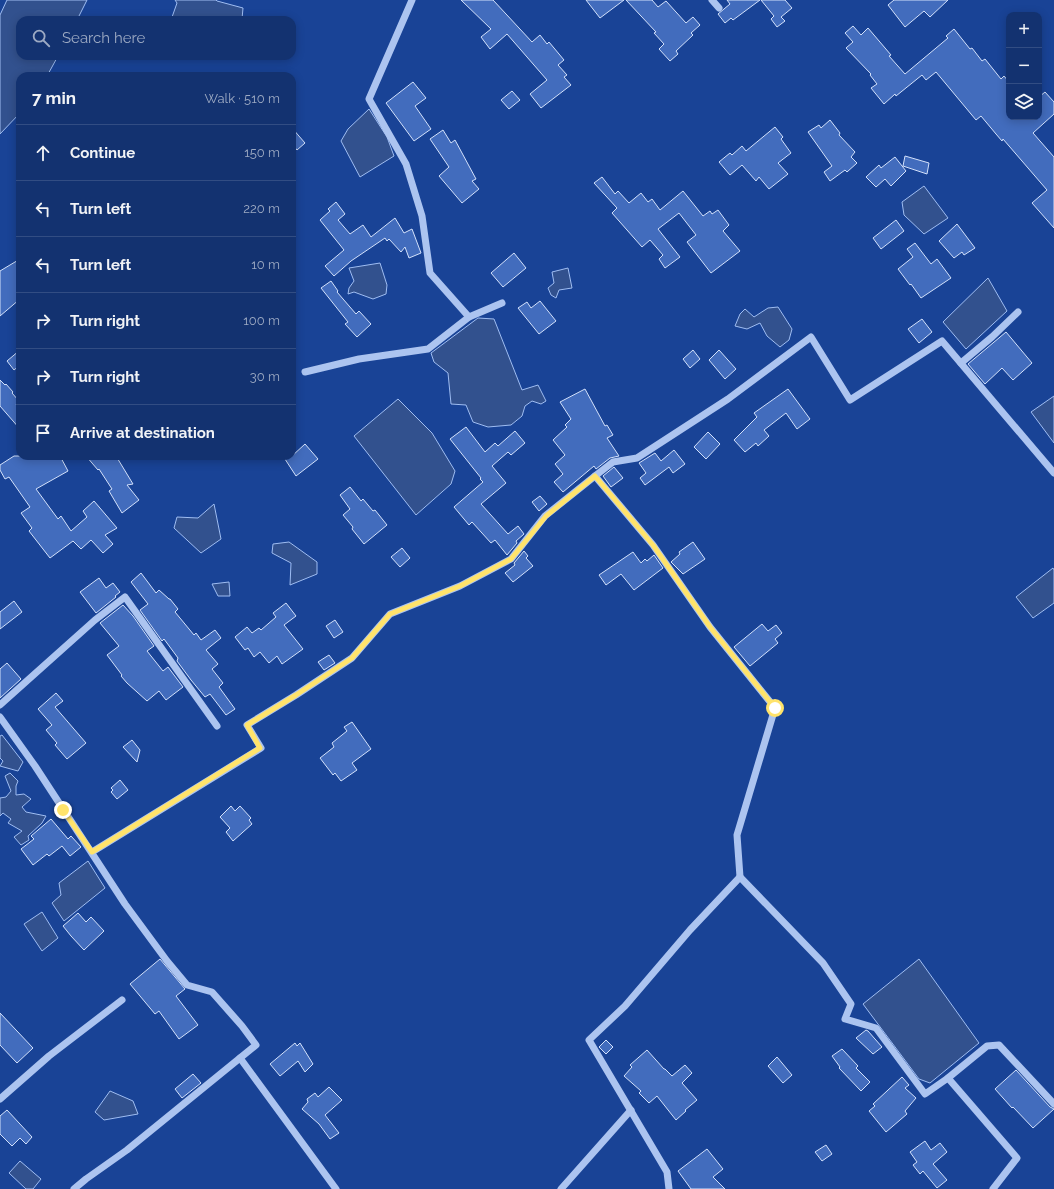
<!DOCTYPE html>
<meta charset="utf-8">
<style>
:root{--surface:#133270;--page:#203e78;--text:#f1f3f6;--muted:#9daac3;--line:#324d83}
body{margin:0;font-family:Raleway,sans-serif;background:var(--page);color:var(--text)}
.controls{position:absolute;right:12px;top:12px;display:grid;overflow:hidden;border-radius:8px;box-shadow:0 2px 10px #0003}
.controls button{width:36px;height:36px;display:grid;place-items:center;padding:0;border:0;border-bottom:1px solid var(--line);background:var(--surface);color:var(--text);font:20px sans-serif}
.stop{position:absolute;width:12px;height:12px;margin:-9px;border:3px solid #ffe36b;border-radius:50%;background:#fff}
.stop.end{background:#ffe36b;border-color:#fff;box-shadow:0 1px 4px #0008}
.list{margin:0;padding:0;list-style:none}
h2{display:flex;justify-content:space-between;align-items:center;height:52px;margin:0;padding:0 16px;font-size:17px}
h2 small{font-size:13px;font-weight:400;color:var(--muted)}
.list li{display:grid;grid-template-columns:26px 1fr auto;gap:12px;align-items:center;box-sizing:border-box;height:56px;padding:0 16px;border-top:1px solid var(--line)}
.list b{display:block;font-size:15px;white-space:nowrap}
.list em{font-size:13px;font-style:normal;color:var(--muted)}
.icon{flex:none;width:22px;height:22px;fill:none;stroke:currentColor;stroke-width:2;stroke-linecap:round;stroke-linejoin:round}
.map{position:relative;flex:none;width:1054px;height:1189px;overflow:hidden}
.search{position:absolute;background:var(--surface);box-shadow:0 2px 10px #0003;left:16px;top:16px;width:280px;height:44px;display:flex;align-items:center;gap:10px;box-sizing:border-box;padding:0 14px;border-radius:12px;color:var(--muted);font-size:15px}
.panel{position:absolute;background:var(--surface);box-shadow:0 2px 10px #0003;left:16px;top:72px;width:280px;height:388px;border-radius:12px}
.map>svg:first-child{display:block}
.water{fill:#32518e;stroke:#9fbdf2}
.building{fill:#426cbd;stroke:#d3e1fb}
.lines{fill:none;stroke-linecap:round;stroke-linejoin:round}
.minor{stroke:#acc4f0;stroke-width:7}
.route{stroke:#ffe36b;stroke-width:5}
</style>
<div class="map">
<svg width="1054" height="1189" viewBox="0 0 1054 1189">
<rect width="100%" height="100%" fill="#194396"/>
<g class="water">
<polygon points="7,0 87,0 77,20 20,20 20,56 58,56 47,76 20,76 20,113 0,134 0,15"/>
<polygon points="175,0 216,0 217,1 243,8 242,19 230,20 171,20 177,3"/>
<polygon points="369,109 387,137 394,156 360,177 341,141 348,129"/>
<polygon points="924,186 948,218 924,234 904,215 902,202"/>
<polygon points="380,263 387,285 386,294 373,299 354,292 348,294 349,288 354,281 349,268"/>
<polygon points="568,268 572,288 559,290 556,298 551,295 548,288 554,283 552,272"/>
<polygon points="988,278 1007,311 966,349 943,322"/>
<polygon points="778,307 792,329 789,340 780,347 767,336 760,323 747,329 735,326 740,314 745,309 754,317 768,308"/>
<polygon points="478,318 494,319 522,390 538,385 546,401 541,404 532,401 525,406 522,416 511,425 488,427 473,422 466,405 451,404 448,373 434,362 431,353"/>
<polygon points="1054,396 1054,443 1031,412"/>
<polygon points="398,399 432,433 455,471 451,484 416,515 354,436"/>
<polygon points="214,504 221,539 201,553 174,528 177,517 198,518"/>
<polygon points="289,542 317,562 317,574 290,585 291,563 272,553 273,544"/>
<polygon points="1053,568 1054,570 1054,603 1033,618 1016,597"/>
<polygon points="229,582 230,596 218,596 212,584"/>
<polygon points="2,735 23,762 18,771 0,766 3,761 0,758 0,736"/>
<polygon points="10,773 18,781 16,786 16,795 24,794 31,799 22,807 26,812 46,816 42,823 28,836 29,840 21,845 14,837 22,831 8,823 11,819 3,813 0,816 0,798 6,797 11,791 5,776"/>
<polygon points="88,861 105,888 64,921 52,903 61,895 59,883"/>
<polygon points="42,912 58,938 42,951 24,924"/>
<polygon points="919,959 979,1043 930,1083 919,1079 863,1004"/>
<polygon points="110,1091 133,1101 138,1114 104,1120 95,1112"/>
<polygon points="20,1161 41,1179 33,1189 26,1189 9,1173"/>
</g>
<g class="building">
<polygon points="461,0 493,0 532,42 540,35 547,44 549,42 564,60 558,65 567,75 564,77 571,85 541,108 530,94 547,80 507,34 490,49 481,37 491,29"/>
<polygon points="586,0 624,0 600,18"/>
<polygon points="626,0 652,0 658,7 666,1 686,23 693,17 700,25 691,33 693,35 676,51 678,54 670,61 659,49 664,44 654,33 656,32"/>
<polygon points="727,0 760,0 733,20 731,18 725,23 718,14 730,4"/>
<polygon points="761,0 785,0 792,8 781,17 785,21 777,27 771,19 774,16"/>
<polygon points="894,0 948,0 930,17 924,11 905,27 888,5"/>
<polygon points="853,26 861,35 868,28 891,55 889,56 905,74 948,38 946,36 954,29 970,49 972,48 982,61 985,59 1001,79 1004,76 1009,82 1009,117 1039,117 1039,97 1045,92 1054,102 1054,114 1033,133 1054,157 1054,228 1032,203 1047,190 1003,139 1002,141 996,134 981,116 976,120 936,72 926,80 922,75 896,96 895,94 884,104 871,88 877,84 870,75 871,74 846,48 853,42 845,33"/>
<polygon points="413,82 426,98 415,106 431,129 414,141 386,103"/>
<polygon points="512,91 520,100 509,109 501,100"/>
<polygon points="830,120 840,133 839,135 855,152 851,157 857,163 847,172 845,170 830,181 824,172 832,166 808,132 819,125 821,128"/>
<polygon points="775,127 783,137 781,139 791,153 778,163 788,174 769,189 759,177 756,181 742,165 730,175 719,162 730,153 732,155 742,146 746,151"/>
<polygon points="292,128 305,143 297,150 292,144"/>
<polygon points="443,130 451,143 455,140 476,179 472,181 479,189 462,203 439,176 449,167 430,139"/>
<polygon points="905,156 929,163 927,174 903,166"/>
<polygon points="895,157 906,171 891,186 885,179 876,187 866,177 879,165 881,168"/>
<polygon points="602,177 615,194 618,191 629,203 641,193 648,202 652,199 660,210 683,191 703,216 710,211 712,214 718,210 729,225 723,231 740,251 711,273 687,242 696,235 679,213 658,229 680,257 665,268 659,259 663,255 650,240 642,247 612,213 617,208 594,183"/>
<polygon points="336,202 345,214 338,220 350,234 363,225 371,237 395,218 404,233 412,229 421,253 409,258 405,247 401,252 389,239 387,241 385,238 351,261 334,276 325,266 344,250 320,220 330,211 328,209"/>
<polygon points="896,220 904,231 881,249 873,238"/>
<polygon points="957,224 975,248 964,255 962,252 954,258 939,241"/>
<polygon points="915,243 931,264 937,259 951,278 921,298 911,284 910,285 898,269 913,257 907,249"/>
<polygon points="514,253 526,268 503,287 491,273"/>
<polygon points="20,259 20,299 0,316 0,271"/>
<polygon points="331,281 338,291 337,292 356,314 359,311 371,324 357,337 345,324 348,322 321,288"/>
<polygon points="540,301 556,321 539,334 518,308 527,302 531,308"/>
<polygon points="922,319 932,332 919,343 908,329"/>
<polygon points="1006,332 1032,363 1013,380 1002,368 985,384 968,364"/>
<polygon points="20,350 20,365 14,370 7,361"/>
<polygon points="693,350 700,359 690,368 683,359"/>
<polygon points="719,350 736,369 725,379 709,360"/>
<polygon points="0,380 5,385 6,384 13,392 12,393 19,401 16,404 20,410 20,429 0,406"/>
<polygon points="585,389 605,426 607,425 613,435 607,438 619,456 610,458 596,469 594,466 563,492 554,482 563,474 555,464 565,455 553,440 567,427 565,425 571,419 560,402"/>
<polygon points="788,389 810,419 797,429 786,413 764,430 769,436 758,446 756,443 745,452 734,440 757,417 754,413"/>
<polygon points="466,427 485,452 495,443 498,446 515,431 525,443 511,455 508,452 492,466 506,483 481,504 508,534 518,526 524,534 516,541 517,543 507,555 495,540 491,543 472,522 469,525 454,507 483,482 480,479 481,478 450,439"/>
<polygon points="708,432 720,444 706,459 694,447"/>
<polygon points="305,444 318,459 296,476 283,456 292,456"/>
<polygon points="674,450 685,464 673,473 669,467 645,485 640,478 646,473 639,463 655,453 661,461"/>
<polygon points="14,456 60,456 68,471 36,489 58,519 61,516 71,531 87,517 83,511 94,501 117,528 105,535 113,544 103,553 91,540 81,549 73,541 50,558 29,531 32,528 21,513 30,507 9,477 5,479 0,470 0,465"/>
<polygon points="86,456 116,456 133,484 127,485 139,500 122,513 109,491 112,489 99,469 98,470"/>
<polygon points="614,467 623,478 611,487 603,476"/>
<polygon points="350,487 361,501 363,499 373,511 375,510 387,525 364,544 352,529 353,527 343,515 350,509 340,495"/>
<polygon points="540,496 547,504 539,511 532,502"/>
<polygon points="693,542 705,559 683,574 671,562 680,554 679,552"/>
<polygon points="402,548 410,558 400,567 391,557"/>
<polygon points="524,551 528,556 526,558 533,566 513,582 505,573 515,565 514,563"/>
<polygon points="633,552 641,563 645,559 647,561 654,555 663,568 634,590 621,574 606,585 599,575"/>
<polygon points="141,573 156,593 159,590 169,599 170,599 178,609 175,612 194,635 196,633 201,640 215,630 221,638 206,650 218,664 212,669 223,683 219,687 235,709 226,715 210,694 205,697 191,680 177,661 178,658 164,639 162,641 140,610 148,604 131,582"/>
<polygon points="99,578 106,588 113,583 120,592 115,596 116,597 96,613 80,592"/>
<polygon points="14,601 22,612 0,629 0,612"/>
<polygon points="286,603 296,616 284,625 303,649 282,664 277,656 269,663 260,652 254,657 248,648 245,650 235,637 247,627 252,633 259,628 261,630 276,617 273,613"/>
<polygon points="123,605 133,616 154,646 147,651 163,671 168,667 183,687 166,700 159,691 147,701 127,683 121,676 122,675 107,655 119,646 100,623"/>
<polygon points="335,620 343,632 334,638 326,626"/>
<polygon points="762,624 768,631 776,625 782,633 775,639 778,643 750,666 734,647"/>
<polygon points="329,655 335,663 324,670 318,662"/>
<polygon points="7,663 21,679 0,698 0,669"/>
<polygon points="56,693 63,701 55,707 86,743 67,759 55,745 57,743 46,730 52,725 38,709"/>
<polygon points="352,722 371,749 352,763 357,770 341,781 335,773 333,775 320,758 334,747 332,743 347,731 344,727"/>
<polygon points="132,740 140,750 137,762 123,747"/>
<polygon points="120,780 128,790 117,799 111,792 113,790 111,788"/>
<polygon points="231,806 235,811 240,806 251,818 249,820 252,824 233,841 226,832 230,828 220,817"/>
<polygon points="51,819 68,839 71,836 81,847 70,856 62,846 49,856 47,854 33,865 21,849 34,839 31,836"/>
<polygon points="78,913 86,922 91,917 104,931 84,950 71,936 63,926"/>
<polygon points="160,959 185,989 176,996 198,1025 179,1039 159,1011 155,1014 130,984"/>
<polygon points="0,1013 33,1048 17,1063 0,1045"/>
<polygon points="866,1030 868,1031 882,1047 873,1054 856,1038"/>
<polygon points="606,1040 613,1047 606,1054 599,1047"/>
<polygon points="295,1043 297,1046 300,1043 313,1064 305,1072 298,1061 280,1076 270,1064"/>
<polygon points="842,1049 858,1066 856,1068 870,1082 861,1091 839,1068 840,1067 832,1056"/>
<polygon points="647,1050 664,1069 665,1069 672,1076 685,1065 692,1073 682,1083 697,1100 685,1110 686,1111 676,1120 657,1096 649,1103 639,1093 641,1091 624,1076 632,1067 630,1065"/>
<polygon points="777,1057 792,1075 783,1083 768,1066"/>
<polygon points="1016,1070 1050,1107 1054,1109 1033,1128 1013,1107 1012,1108 995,1089"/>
<polygon points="193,1074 201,1083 182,1098 175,1089"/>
<polygon points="902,1077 909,1085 905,1088 916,1098 905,1111 907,1114 886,1132 869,1111 875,1106 873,1104"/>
<polygon points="329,1087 342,1100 325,1115 339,1133 330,1139 319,1124 302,1109 308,1102 307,1099 315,1093 318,1097"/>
<polygon points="7,1110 32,1137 26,1144 20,1138 12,1146 0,1134 0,1116"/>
<polygon points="925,1141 931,1150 940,1143 947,1152 933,1164 947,1180 937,1188 923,1171 920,1174 913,1165 917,1162 910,1152"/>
<polygon points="826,1145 832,1154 822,1161 815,1152"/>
<polygon points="707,1149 723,1169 713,1177 725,1189 691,1189 678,1171"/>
</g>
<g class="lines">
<g class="minor">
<polyline points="412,0 369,99 406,164 422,216 430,273 469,317 502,303"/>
<polyline points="712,0 719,8 712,0"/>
<polyline points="961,363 992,337 1018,312"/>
<polyline points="305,372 359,359 428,349 469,317"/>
<polyline points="0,705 95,620 125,597 217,726"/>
<polyline points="0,717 35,766 125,904 167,961 187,985 212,992 242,1026 256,1045 127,1150 86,1179 74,1189"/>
<polyline points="92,852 261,748 247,725 296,695 352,658 390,614 460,586 511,559 545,516 595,476"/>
<polyline points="740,877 737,835 775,708 710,627 653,545 595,476 613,462 637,458 728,399 811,337 850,400 942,341 1054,473"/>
<polyline points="240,1058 336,1189"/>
<polyline points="948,1078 987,1046 999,1045 1054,1104"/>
<polyline points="0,1099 49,1056 122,1000"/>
<polyline points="561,1189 631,1110"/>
<polyline points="669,1189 667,1172 589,1040 625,1006 690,930 740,877 823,963 851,1004 845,1019 876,1028 925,1094 948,1078 1017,1158 993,1189"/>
</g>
</g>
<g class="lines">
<polyline class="route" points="63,810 92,852 260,748 247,725 296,695 352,658 390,614 460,586 511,559 546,516 595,476 653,545 710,627 775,708"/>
</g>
</svg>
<div class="controls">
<button>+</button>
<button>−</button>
<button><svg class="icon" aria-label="layers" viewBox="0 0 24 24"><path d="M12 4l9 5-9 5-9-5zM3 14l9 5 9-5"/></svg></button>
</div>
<div class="stop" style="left:775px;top:708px"></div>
<div class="stop end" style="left:63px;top:810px"></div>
<div class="search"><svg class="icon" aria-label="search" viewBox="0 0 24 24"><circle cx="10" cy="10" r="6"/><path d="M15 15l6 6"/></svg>Search here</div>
<section class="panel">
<h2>7 min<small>Walk · 510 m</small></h2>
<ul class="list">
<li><svg class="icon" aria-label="ahead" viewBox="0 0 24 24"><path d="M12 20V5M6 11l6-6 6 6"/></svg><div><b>Continue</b></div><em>150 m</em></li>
<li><svg class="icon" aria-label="left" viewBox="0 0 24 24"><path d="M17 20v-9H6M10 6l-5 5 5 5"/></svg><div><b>Turn left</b></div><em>220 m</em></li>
<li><svg class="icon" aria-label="left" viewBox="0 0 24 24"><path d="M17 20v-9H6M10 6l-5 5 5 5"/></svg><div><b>Turn left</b></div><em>10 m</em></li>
<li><svg class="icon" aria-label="right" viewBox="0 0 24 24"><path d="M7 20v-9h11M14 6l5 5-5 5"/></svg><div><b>Turn right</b></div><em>100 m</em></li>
<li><svg class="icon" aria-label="right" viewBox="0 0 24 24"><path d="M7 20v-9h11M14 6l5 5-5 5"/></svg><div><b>Turn right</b></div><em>30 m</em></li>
<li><svg class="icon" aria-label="arrive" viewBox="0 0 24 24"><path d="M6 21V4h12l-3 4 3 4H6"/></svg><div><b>Arrive at destination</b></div></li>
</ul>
</section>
</div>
